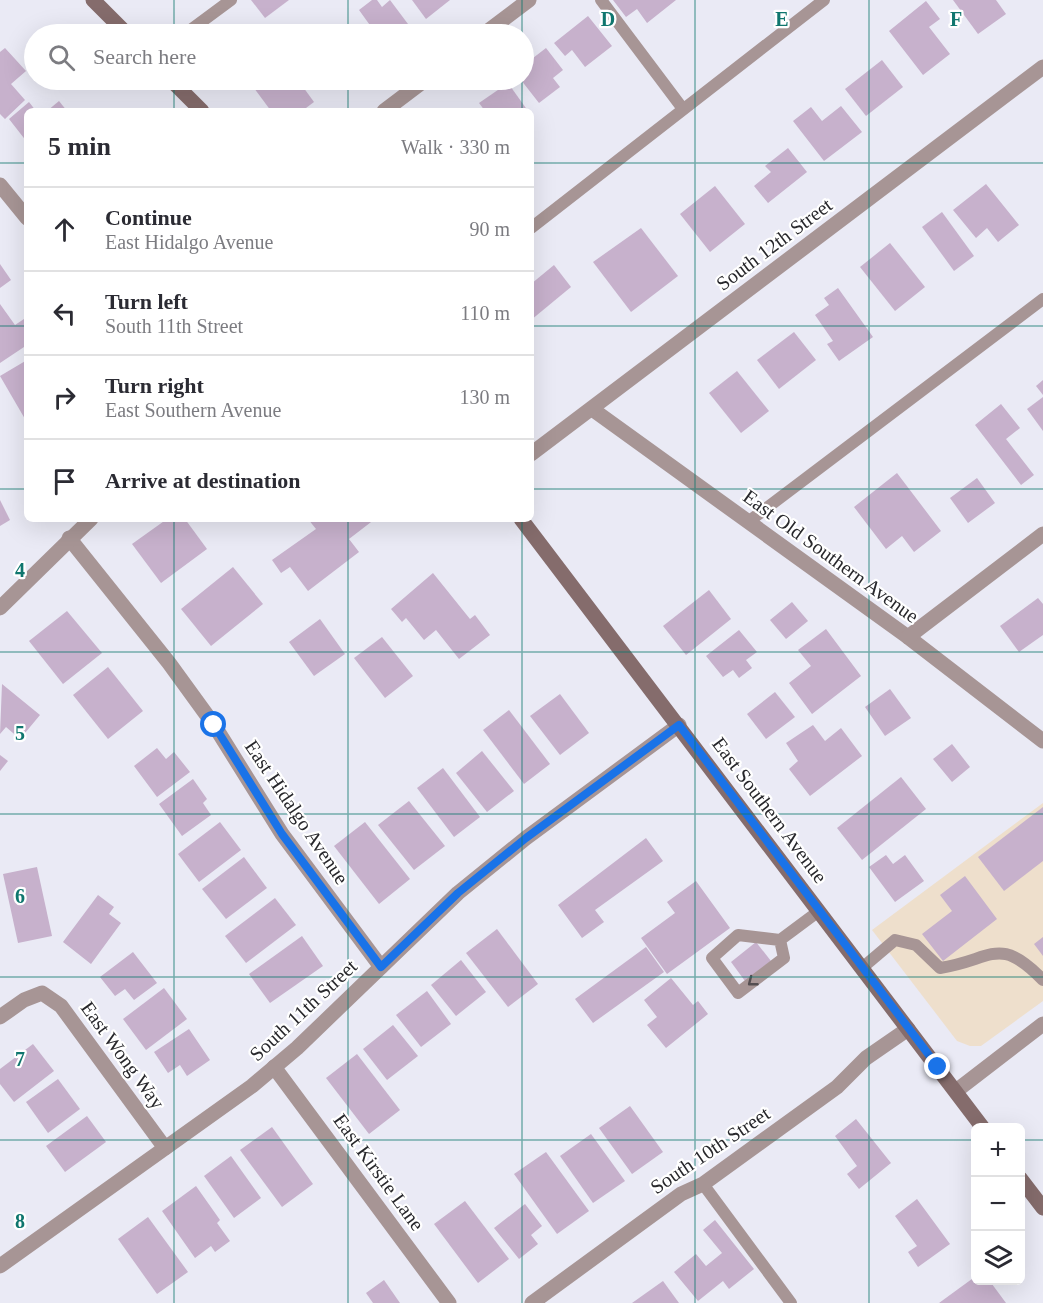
<!DOCTYPE html>
<meta charset="utf-8">
<style>
:root{--surface:#fff;--page:#f2f2f3;--text:#2b2b33;--muted:#7c7c81;--line:#e1e1e2}
body{margin:0;font-family:Georgia,serif;background:var(--page);color:var(--text)}
.controls{position:absolute;right:18px;bottom:18px;display:grid;overflow:hidden;border-radius:9px;box-shadow:0 6px 24px #0002}
.controls button{width:54px;height:54px;display:grid;place-items:center;padding:0;border:0;border-bottom:2px solid var(--line);background:var(--surface);color:var(--text);font:30px sans-serif}
.stop{position:absolute;width:18px;height:18px;margin:-14px;border:4px solid #1a73e8;border-radius:50%;background:#fff}
.stop.end{background:#1a73e8;border-color:#fff;box-shadow:0 2px 6px #0008}
.list{margin:0;padding:0;list-style:none}
h2{display:flex;justify-content:space-between;align-items:center;height:78px;margin:0;padding:0 24px;font-size:26px}
h2 small{font-size:20px;font-weight:400;color:var(--muted)}
.list li{display:grid;grid-template-columns:39px 1fr auto;gap:18px;align-items:center;box-sizing:border-box;height:84px;padding:0 24px;border-top:2px solid var(--line)}
.list b{display:block;font-size:22px;white-space:nowrap}
.list p{margin:0;font-size:20px;white-space:nowrap;color:var(--muted)}
.list em{font-size:20px;font-style:normal;color:var(--muted)}
.icon{flex:none;width:33px;height:33px;fill:none;stroke:currentColor;stroke-width:2;stroke-linecap:round;stroke-linejoin:round}
.map{position:relative;flex:none;width:1043px;height:1303px;overflow:hidden}
.search{position:absolute;background:var(--surface);box-shadow:0 6px 24px #0002;left:24px;top:24px;width:510px;height:66px;display:flex;align-items:center;gap:15px;box-sizing:border-box;padding:0 21px;border-radius:33px;color:var(--muted);font-size:22px}
.panel{position:absolute;background:var(--surface);box-shadow:0 6px 24px #0002;left:24px;top:108px;width:510px;height:414px;border-radius:9px}
.map>svg:first-child{display:block}
.commercial{fill:#eedfcc}
.building{fill:#c7b1cc}
.lines{fill:none;stroke-linecap:round;stroke-linejoin:round}
.lane{stroke:#a79595;stroke-width:12}
.street{stroke:#a79595;stroke-width:15}
.secondary{stroke:#856c6c;stroke-width:15}
.oneway{stroke:#544e51}
.route{stroke:#1a73e8;stroke-width:8}
.grid{fill:none;stroke:#0f766e;stroke-width:1.5;stroke-opacity:0.55}
.labels{text-anchor:middle;stroke-width:4.5;stroke-linejoin:round;paint-order:stroke}
.street-label{font-size:20px;fill:#28282c;stroke:#fff}
.grid-label{font-size:20px;text-anchor:middle;font-weight:bold;fill:#0f766e;stroke:#fff;stroke-width:4.5;stroke-linejoin:round;paint-order:stroke}
</style>
<div class="map">
<svg width="1043" height="1303" viewBox="0 0 1043 1303">
<rect width="100%" height="100%" fill="#eaeaf5"/>
<polygon class="commercial" points="1043,803 1043,1001 981,1046 970,1046 957,1041 872,930"/>
<g class="building">
<polygon points="251,0 289,0 265,18"/>
<polygon points="372,0 377,0 382,7 390,0 411,28 403,34 363,34 372,28 359,10"/>
<polygon points="412,0 450,0 426,19"/>
<polygon points="613,0 676,0 647,23 637,9 626,17"/>
<polygon points="953,0 996,0 1006,14 978,34"/>
<polygon points="926,1 940,19 929,27 950,54 923,75 889,31"/>
<polygon points="588,16 612,46 585,67 572,50 565,56 554,43"/>
<polygon points="5,48 26,71 11,84 25,100 5,119 0,114 0,52"/>
<polygon points="546,48 563,70 553,78 560,87 539,103 521,80 524,80 524,65"/>
<polygon points="882,60 903,87 866,116 845,89"/>
<polygon points="248,80 298,80 314,102 302,111 271,111"/>
<polygon points="508,83 528,111 485,111 479,103"/>
<polygon points="59,101 67,111 47,111"/>
<polygon points="29,102 36,111 27,111 27,142 9,119"/>
<polygon points="841,106 862,132 824,161 793,121 811,107 822,121"/>
<polygon points="788,148 807,172 768,203 754,186 771,172 765,166"/>
<polygon points="986,184 1019,225 998,242 987,228 976,238 953,210"/>
<polygon points="715,186 745,224 710,252 680,214"/>
<polygon points="942,212 974,256 954,271 922,227"/>
<polygon points="641,228 678,276 631,312 593,262"/>
<polygon points="890,243 925,287 895,311 860,267"/>
<polygon points="0,264 11,280 0,288"/>
<polygon points="554,265 571,287 531,320 531,284"/>
<polygon points="838,288 873,337 839,361 827,344 833,341 815,315 829,305 824,298"/>
<polygon points="0,304 15,325 27,317 27,345 0,363"/>
<polygon points="794,332 816,360 779,389 757,360"/>
<polygon points="27,360 27,418 25,419 0,376"/>
<polygon points="737,371 769,411 741,433 709,393"/>
<polygon points="1043,380 1043,395 1036,386"/>
<polygon points="1043,397 1043,431 1027,409"/>
<polygon points="1001,404 1020,428 1006,439 1034,475 1021,485 975,425"/>
<polygon points="897,473 941,531 914,552 902,536 886,549 854,507"/>
<polygon points="977,478 995,503 968,523 950,498"/>
<polygon points="0,500 10,520 0,526"/>
<polygon points="167,519 185,519 207,549 161,583 132,544"/>
<polygon points="308,519 375,519 349,539 359,552 308,591 290,567 281,573 272,560 316,529"/>
<polygon points="233,567 263,604 211,646 181,609"/>
<polygon points="433,573 470,619 475,615 490,635 459,659 436,630 424,640 406,618 402,622 391,609"/>
<polygon points="709,590 731,619 686,655 663,626"/>
<polygon points="1038,598 1043,604 1043,635 1019,652 1000,626"/>
<polygon points="792,602 808,621 786,639 770,620"/>
<polygon points="67,611 102,653 63,684 29,641"/>
<polygon points="320,619 345,654 314,676 289,642"/>
<polygon points="826,629 861,676 812,714 789,683 811,666 798,650"/>
<polygon points="739,630 757,652 746,660 752,668 739,678 733,670 723,677 706,656"/>
<polygon points="382,637 413,676 385,698 354,658"/>
<polygon points="108,667 143,711 108,739 73,695"/>
<polygon points="2,684 40,715 20,739 6,727 0,734"/>
<polygon points="890,689 911,718 885,736 865,707"/>
<polygon points="775,692 795,717 766,739 747,714"/>
<polygon points="560,694 589,733 560,755 530,716"/>
<polygon points="509,710 550,764 524,784 483,730"/>
<polygon points="813,725 825,741 841,728 862,756 810,796 789,769 798,761 786,743"/>
<polygon points="952,744 970,767 952,782 933,759"/>
<polygon points="157,748 166,759 174,752 190,772 157,797 134,766"/>
<polygon points="482,751 514,791 487,812 456,773"/>
<polygon points="0,755 8,761 0,771"/>
<polygon points="443,768 480,817 454,837 417,788"/>
<polygon points="901,777 926,809 862,860 837,828"/>
<polygon points="193,779 207,799 203,803 211,815 182,836 159,804"/>
<polygon points="409,801 445,846 414,870 378,825"/>
<polygon points="1043,807 1043,861 1004,891 978,857"/>
<polygon points="220,822 241,850 199,882 178,854"/>
<polygon points="365,822 410,879 379,904 334,846"/>
<polygon points="646,838 663,861 595,910 604,922 582,938 558,905"/>
<polygon points="886,855 893,864 905,855 924,881 895,902 869,867"/>
<polygon points="244,857 267,888 226,919 202,889"/>
<polygon points="37,867 52,936 18,943 3,874"/>
<polygon points="965,876 997,919 943,961 922,934 952,911 940,895"/>
<polygon points="696,881 730,928 667,974 641,938 675,913 667,902"/>
<polygon points="98,895 114,907 109,914 121,923 91,964 63,942"/>
<polygon points="275,898 296,925 246,963 225,936"/>
<polygon points="497,929 538,984 508,1007 466,953"/>
<polygon points="302,936 323,966 270,1003 249,974"/>
<polygon points="1043,937 1043,956 1034,944"/>
<polygon points="756,942 771,961 745,981 731,962"/>
<polygon points="646,947 664,972 593,1023 575,999"/>
<polygon points="133,952 157,983 134,1000 125,989 115,996 100,977"/>
<polygon points="461,960 486,992 456,1016 431,985"/>
<polygon points="671,978 693,1005 698,1001 708,1014 666,1048 647,1025 657,1017 644,1000"/>
<polygon points="164,988 187,1019 146,1050 123,1019"/>
<polygon points="427,991 451,1024 421,1047 396,1015"/>
<polygon points="393,1025 418,1056 387,1080 363,1049"/>
<polygon points="189,1029 210,1060 187,1076 180,1065 168,1073 154,1052"/>
<polygon points="33,1044 54,1071 14,1102 0,1084 0,1069"/>
<polygon points="357,1054 400,1110 369,1134 326,1078"/>
<polygon points="58,1079 80,1109 48,1133 26,1102"/>
<polygon points="630,1106 663,1152 632,1174 599,1128"/>
<polygon points="87,1116 106,1142 65,1172 46,1146"/>
<polygon points="856,1119 891,1163 859,1189 847,1174 857,1166 835,1136"/>
<polygon points="272,1127 313,1184 282,1207 240,1150"/>
<polygon points="591,1134 625,1181 593,1203 560,1156"/>
<polygon points="546,1152 589,1211 557,1234 514,1174"/>
<polygon points="231,1156 261,1198 234,1218 204,1176"/>
<polygon points="196,1186 220,1220 217,1223 230,1241 215,1252 211,1246 195,1258 162,1211"/>
<polygon points="917,1199 950,1244 918,1267 908,1252 917,1246 895,1216"/>
<polygon points="465,1201 509,1259 478,1283 434,1224"/>
<polygon points="525,1204 542,1226 531,1235 538,1244 519,1259 494,1228"/>
<polygon points="148,1217 188,1272 157,1294 118,1239"/>
<polygon points="715,1220 754,1269 729,1289 723,1281 698,1301 674,1272 696,1254 706,1266 722,1253 703,1230"/>
<polygon points="976,1276 976,1280 989,1280 1006,1303 939,1303"/>
<polygon points="384,1280 400,1303 373,1303 366,1293"/>
<polygon points="663,1281 679,1303 632,1303"/>
</g>
<g class="lines">
<g class="lane">
<polyline points="601,0 683,109"/>
<polyline points="185,34 231,0"/>
<polyline points="531,228 824,0"/>
<polyline points="748,522 1043,299"/>
<polyline points="780,940 784,958 738,993 712,958 738,935 780,940 819,911"/>
<path d="M 862,968 L 895,940 L 916,945 L 940,968 C 993,960 998,934 1043,980"/>
<polyline points="703,1184 791,1303"/>
</g>
<g class="street">
<polyline points="484,34 529,0"/>
<polyline points="384,111 425,80"/>
<polyline points="0,185 27,218"/>
<polyline points="592,409 908,637 1043,741"/>
<polyline points="531,454 1043,67"/>
<polyline points="69,538 169,663 214,725 282,834 381,967"/>
<polyline points="0,608 91,519"/>
<polyline points="908,637 1043,534"/>
<polyline points="0,1017 24,1000 42,993 61,1006 165,1148"/>
<polyline points="274,1067 449,1303"/>
<polyline points="956,1091 1043,1024"/>
<polyline points="0,1266 252,1086 297,1048 458,893 526,838 679,725"/>
<polyline points="532,1303 681,1194 703,1184 837,1087 866,1058 908,1029"/>
</g>
<g class="secondary">
<polyline points="93,0 127,34"/>
<polyline points="171,80 202,111"/>
<polyline points="521,519 983,1128"/>
<polyline points="1020,1178 1043,1208"/>
</g>
</g>
<defs><path id="oneway-chevron" d="M-2-3.5L2.5 0L-2 3.5" fill="none" stroke-width="1.6" stroke-linecap="round" stroke-linejoin="round" transform="scale(1.5)"/></defs>
<use class="oneway" href="#oneway-chevron" transform="translate(752 982) rotate(142)"/>
<g class="lines">
<polyline class="route" points="214,725 282,834 381,967 458,893 526,838 679,725 938,1067"/>
</g>
<path class="grid" d="M 174,0 L 174,34M 348,0 L 348,34M 522,0 L 522,34M 695,0 L 695,1303M 869,0 L 869,1303M 174,80 L 174,111M 348,80 L 348,111M 522,80 L 522,111M 0,163 L 27,163M 531,163 L 1043,163M 0,326 L 27,326M 531,326 L 1043,326M 0,489 L 27,489M 531,489 L 1043,489M 174,519 L 174,1303M 348,519 L 348,1303M 522,519 L 522,1303M 0,652 L 1043,652M 0,814 L 1043,814M 0,977 L 1043,977M 0,1140 L 976,1140M 1020,1140 L 1043,1140"/>
<g class="labels">
<g class="street-label">
<text transform="translate(774 244) rotate(-37)" y="7">South 12th Street</text>
<text transform="translate(831 556) rotate(36)" y="7">East Old Southern Avenue</text>
<text transform="translate(770 810) rotate(53)" y="7">East Southern Avenue</text>
<text transform="translate(297 812) rotate(56)" y="7">East Hidalgo Avenue</text>
<text transform="translate(303 1010) rotate(-43)" y="7">South 11th Street</text>
<text transform="translate(123 1055) rotate(54)" y="7">East Wong Way</text>
<text transform="translate(710 1150) rotate(-34)" y="7">South 10th Street</text>
<text transform="translate(379 1172) rotate(54)" y="7">East Kirstie Lane</text>
</g>
</g>
<g class="grid-label">
<text x="608" y="26">D</text>
<text x="782" y="26">E</text>
<text x="956" y="26">F</text>
<text x="20" y="577">4</text>
<text x="20" y="740">5</text>
<text x="20" y="903">6</text>
<text x="20" y="1066">7</text>
<text x="20" y="1228">8</text>
</g>
</svg>
<div class="controls">
<button>+</button>
<button>−</button>
<button><svg class="icon" aria-label="layers" viewBox="0 0 24 24"><path d="M12 4l9 5-9 5-9-5zM3 14l9 5 9-5"/></svg></button>
</div>
<div class="stop" style="left:214px;top:725px"></div>
<div class="stop end" style="left:938px;top:1067px"></div>
<div class="search"><svg class="icon" aria-label="search" viewBox="0 0 24 24"><circle cx="10" cy="10" r="6"/><path d="M15 15l6 6"/></svg>Search here</div>
<section class="panel">
<h2>5 min<small>Walk · 330 m</small></h2>
<ul class="list">
<li><svg class="icon" aria-label="ahead" viewBox="0 0 24 24"><path d="M12 20V5M6 11l6-6 6 6"/></svg><div><b>Continue</b><p>East Hidalgo Avenue</p></div><em>90 m</em></li>
<li><svg class="icon" aria-label="left" viewBox="0 0 24 24"><path d="M17 20v-9H6M10 6l-5 5 5 5"/></svg><div><b>Turn left</b><p>South 11th Street</p></div><em>110 m</em></li>
<li><svg class="icon" aria-label="right" viewBox="0 0 24 24"><path d="M7 20v-9h11M14 6l5 5-5 5"/></svg><div><b>Turn right</b><p>East Southern Avenue</p></div><em>130 m</em></li>
<li><svg class="icon" aria-label="arrive" viewBox="0 0 24 24"><path d="M6 21V4h12l-3 4 3 4H6"/></svg><div><b>Arrive at destination</b></div></li>
</ul>
</section>
</div>
